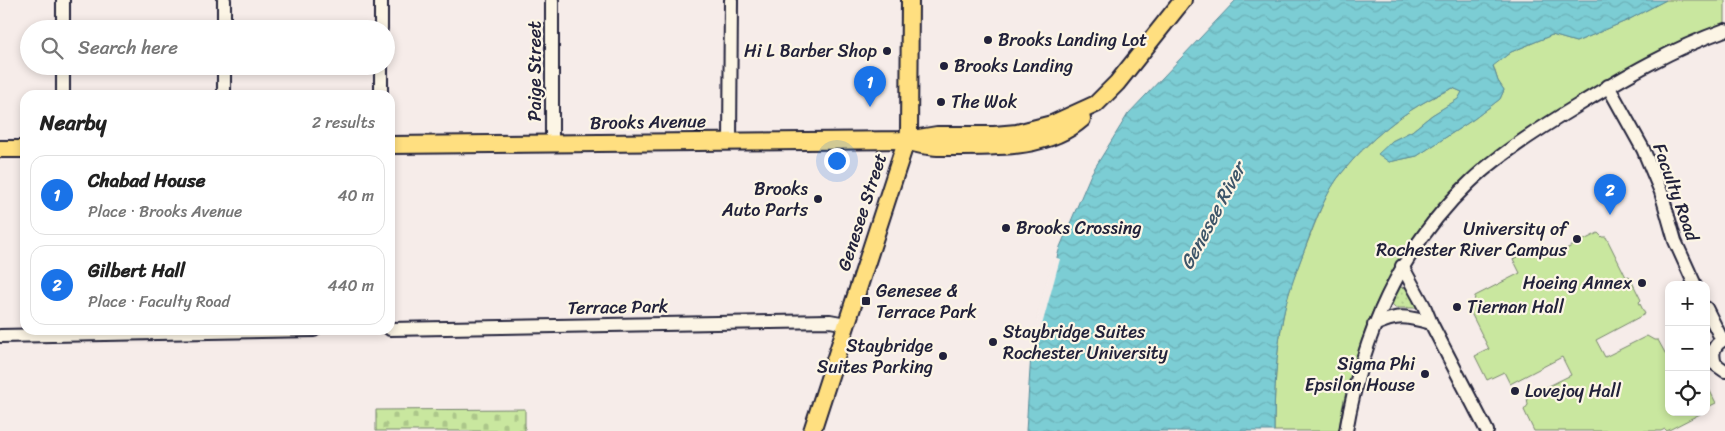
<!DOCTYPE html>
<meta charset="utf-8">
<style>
:root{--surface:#fff;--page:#f6f6f6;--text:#222;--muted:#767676;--line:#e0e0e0;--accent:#1a73e8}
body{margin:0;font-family:Sriracha,sans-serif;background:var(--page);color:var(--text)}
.controls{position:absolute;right:15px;bottom:15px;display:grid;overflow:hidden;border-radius:10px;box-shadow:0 2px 8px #0003}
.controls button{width:45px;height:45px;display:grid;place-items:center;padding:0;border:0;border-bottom:1px solid var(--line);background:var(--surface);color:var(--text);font:25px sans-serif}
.you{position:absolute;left:836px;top:160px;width:18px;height:18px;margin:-12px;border:4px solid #fff;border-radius:50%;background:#1a73e8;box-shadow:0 0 0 8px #1a73e833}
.badge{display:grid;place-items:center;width:32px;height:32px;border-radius:50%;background:var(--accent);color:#fff;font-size:16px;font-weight:700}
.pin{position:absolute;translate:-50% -41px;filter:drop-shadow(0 1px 2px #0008)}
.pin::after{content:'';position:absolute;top:26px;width:18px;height:15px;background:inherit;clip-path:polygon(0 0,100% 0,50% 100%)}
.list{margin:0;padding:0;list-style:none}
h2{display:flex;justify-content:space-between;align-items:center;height:65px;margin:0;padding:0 20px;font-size:21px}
h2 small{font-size:16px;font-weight:400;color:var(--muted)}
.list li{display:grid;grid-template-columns:32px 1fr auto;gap:15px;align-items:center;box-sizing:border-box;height:80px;margin:0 10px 10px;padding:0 10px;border:1px solid var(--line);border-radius:15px}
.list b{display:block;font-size:19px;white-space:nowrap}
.list p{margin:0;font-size:16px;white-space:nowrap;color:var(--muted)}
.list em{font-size:16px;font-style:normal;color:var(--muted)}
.icon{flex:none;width:28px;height:28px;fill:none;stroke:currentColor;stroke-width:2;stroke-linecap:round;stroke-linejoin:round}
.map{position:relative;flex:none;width:1725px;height:431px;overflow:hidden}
.search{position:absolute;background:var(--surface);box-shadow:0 2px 8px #0003;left:20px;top:20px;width:375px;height:55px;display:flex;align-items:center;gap:12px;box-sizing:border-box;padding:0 18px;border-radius:28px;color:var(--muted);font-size:19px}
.panel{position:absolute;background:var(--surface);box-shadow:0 2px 8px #0003;left:20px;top:90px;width:375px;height:245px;border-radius:15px}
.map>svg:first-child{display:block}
.grass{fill:url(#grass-dots);stroke:#76846d}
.cemetery{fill:url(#cemetery-stones);stroke:#76846d}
.park{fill:#c9e79f;stroke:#76846d}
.water{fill:url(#water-waves);stroke:#588997}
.pier{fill:#f6ece9}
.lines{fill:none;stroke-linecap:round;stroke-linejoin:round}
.minor-casing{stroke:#22223b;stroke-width:16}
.major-casing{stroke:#22223b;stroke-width:20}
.minor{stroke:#fcf5e5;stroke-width:12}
.major{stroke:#ffdf80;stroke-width:16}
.poi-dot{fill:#22223b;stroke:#fcf5e5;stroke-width:2}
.labels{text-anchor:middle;stroke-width:4.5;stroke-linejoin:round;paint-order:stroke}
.poi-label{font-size:18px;fill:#22223b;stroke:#fcf5e5;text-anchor:start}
.street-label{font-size:18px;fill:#22223b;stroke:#fcf5e5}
.water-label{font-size:19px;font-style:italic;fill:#3d5569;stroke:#fcf5e5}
</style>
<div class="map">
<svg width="1725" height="431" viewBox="0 0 1725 431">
<defs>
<pattern id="grass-dots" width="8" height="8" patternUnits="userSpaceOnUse" patternTransform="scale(1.25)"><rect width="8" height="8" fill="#c9e79f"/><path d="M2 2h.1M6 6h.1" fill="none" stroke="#acc68a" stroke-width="1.8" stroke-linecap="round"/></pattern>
<pattern id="cemetery-stones" width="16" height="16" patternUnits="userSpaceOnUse" patternTransform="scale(1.25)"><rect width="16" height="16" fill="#c9e79f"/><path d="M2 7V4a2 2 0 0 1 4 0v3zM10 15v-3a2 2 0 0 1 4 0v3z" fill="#acc68a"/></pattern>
<pattern id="water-waves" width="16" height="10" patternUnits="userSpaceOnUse" patternTransform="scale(1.25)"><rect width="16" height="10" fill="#7ccdd4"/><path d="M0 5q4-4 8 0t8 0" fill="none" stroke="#6bb0b7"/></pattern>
</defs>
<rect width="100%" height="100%" fill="#f6ece9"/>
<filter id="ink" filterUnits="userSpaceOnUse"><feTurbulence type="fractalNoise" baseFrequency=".02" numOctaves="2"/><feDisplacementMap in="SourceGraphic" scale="10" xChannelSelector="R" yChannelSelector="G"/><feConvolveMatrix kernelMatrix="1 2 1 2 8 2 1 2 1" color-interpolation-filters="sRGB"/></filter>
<g filter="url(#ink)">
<polygon class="grass" points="1400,287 1407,288 1417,302 1416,308 1395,308 1392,305 1392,302"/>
<polygon class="cemetery" points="525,409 525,431 376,431 376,410"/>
<g class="park">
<path d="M 1666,0 L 1725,0 L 1725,23 C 1667,46 1613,75 1560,109 C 1537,124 1513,138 1491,155 C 1425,206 1380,278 1356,357 C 1349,381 1341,406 1339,431 L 1274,431 C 1274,394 1276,354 1283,317 C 1288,291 1298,266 1308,241 C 1316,221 1324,197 1337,179 C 1367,140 1407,107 1453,88 L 1462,92 L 1459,99 L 1432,115 L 1412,131 L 1392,141 L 1389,162 L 1417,156 L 1474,119 L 1500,99 L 1504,90 L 1498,81 L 1493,65 L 1511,52 L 1552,35 L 1576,42 L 1626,21 Z"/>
<polygon points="1598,233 1602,237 1606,237 1626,277 1629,276 1641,300 1639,302 1645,314 1596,340 1605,357 1647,336 1654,340 1658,340 1669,360 1669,412 1699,412 1700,414 1667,431 1665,429 1661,431 1534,431 1524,410 1528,405 1527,397 1571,375 1562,357 1510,384 1504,372 1487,380 1475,356 1489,349 1469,309 1474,303 1475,296 1520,273 1513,259 1542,244 1550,257"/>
<polygon points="1706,383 1716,403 1706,408"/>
</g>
<path class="water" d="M 1236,0 L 1666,0 L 1626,21 L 1576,42 L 1552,35 L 1511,52 L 1493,66 L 1498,81 L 1504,90 L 1500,99 L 1474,119 L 1417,156 L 1389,162 L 1378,154 L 1392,141 L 1412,131 L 1432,115 L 1458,99 L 1462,92 L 1453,88 C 1407,107 1367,140 1337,179 C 1321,202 1311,233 1301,259 C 1294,278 1287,297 1283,317 C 1276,354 1274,394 1274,431 L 1026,431 L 1031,354 L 1036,330 L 1060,247 L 1091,174 L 1128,114 Z"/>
<polygon class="pier" points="1054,257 1060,259 1035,351 1030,351 1040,305"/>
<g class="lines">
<defs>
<g id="minor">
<polyline points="63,0 63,29"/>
<polyline points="381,0 381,29"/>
<polyline points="552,0 552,143"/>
<polyline points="224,29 224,0"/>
<polyline points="63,66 63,95"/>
<polyline points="381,66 381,95"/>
<polyline points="1608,86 1643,149 1661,192 1675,241 1695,285"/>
<polyline points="224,95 224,66"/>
<polyline points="730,141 731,0"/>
<polyline points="1402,266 1424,306 1431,323 1487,431"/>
<polyline points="1706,308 1722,340"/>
<path d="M 1374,325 C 1399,314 1405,316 1431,323"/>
<polyline points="390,329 830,321 846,324"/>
<polyline points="0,336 314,330"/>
<path d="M 1725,339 C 1714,344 1711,352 1715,364 L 1725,371"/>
<path d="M 1346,431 C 1363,335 1398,251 1470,182 C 1499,154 1542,127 1577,106 C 1625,76 1672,49 1725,30"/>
</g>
<g id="major">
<path d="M 913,143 C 930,148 946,147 963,147 C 1003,147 1050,147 1082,119"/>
<polyline points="390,145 907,140 937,135 994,135 1017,133 1052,124 1096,104 1117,83 1183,0"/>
<polyline points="0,149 25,149"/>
<polyline points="812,431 909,132 910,0"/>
</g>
</defs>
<use href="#minor" class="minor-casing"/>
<use href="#major" class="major-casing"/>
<use href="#minor" class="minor"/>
<use href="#major" class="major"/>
</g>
</g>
<g class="poi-dot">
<circle cx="988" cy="40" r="5"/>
<circle cx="887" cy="51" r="5"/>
<circle cx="944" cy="66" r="5"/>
<circle cx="941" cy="102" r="5"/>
<circle cx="818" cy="199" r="5"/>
<circle cx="1006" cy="228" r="5"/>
<circle cx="1577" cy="239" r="5"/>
<circle cx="1642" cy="283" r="5"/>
<rect x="861" y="296" width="10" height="10" rx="2.5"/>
<circle cx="1457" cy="307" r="5"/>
<circle cx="993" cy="342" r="5"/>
<circle cx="943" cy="356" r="5"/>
<circle cx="1425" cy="374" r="5"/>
<circle cx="1515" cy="391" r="5"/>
</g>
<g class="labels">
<g class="poi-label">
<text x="998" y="46">Brooks Landing Lot</text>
<text x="877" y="57" text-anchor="end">Hi L Barber Shop</text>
<text x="954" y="72">Brooks Landing</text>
<text x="951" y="108">The Wok</text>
<text x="808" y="195" text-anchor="end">Brooks<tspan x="808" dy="21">Auto Parts</tspan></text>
<text x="1016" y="234">Brooks Crossing</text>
<text x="1567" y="235" text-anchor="end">University of<tspan x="1567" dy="21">Rochester River Campus</tspan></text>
<text x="1632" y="289" text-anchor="end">Hoeing Annex</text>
<text x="876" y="297">Genesee &amp;<tspan x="876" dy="21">Terrace Park</tspan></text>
<text x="1467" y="313">Tiernan Hall</text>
<text x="1003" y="338">Staybridge Suites<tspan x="1003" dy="21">Rochester University</tspan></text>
<text x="933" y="352" text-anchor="end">Staybridge<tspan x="933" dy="21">Suites Parking</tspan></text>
<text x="1415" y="370" text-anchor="end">Sigma Phi<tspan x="1415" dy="21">Epsilon House</tspan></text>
<text x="1525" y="397">Lovejoy Hall</text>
</g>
<g class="street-label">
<text transform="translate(535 71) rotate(-90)" y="6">Paige Street</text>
<text transform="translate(648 122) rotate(-1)" y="6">Brooks Avenue</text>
<text transform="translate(1676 192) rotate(70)" y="6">Faculty Road</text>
<text transform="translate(862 212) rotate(-72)" y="6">Genesee Street</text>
<text transform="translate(618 307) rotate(-1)" y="6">Terrace Park</text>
</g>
<g class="water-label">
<text transform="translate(1212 216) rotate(-62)" y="7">Genesee River</text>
</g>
</g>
</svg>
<div class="controls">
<button>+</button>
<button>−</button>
<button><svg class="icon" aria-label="locate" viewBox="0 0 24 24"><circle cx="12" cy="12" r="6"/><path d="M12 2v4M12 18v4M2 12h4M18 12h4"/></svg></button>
</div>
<div class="you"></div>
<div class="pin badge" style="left:870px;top:107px">1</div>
<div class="pin badge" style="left:1610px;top:215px">2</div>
<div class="search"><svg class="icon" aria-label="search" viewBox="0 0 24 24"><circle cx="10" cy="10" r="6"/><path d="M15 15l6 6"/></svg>Search here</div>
<section class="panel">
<h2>Nearby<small>2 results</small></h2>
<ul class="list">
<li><span class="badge">1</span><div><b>Chabad House</b><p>Place · Brooks Avenue</p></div><em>40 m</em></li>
<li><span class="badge">2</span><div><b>Gilbert Hall</b><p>Place · Faculty Road</p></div><em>440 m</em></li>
</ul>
</section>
</div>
